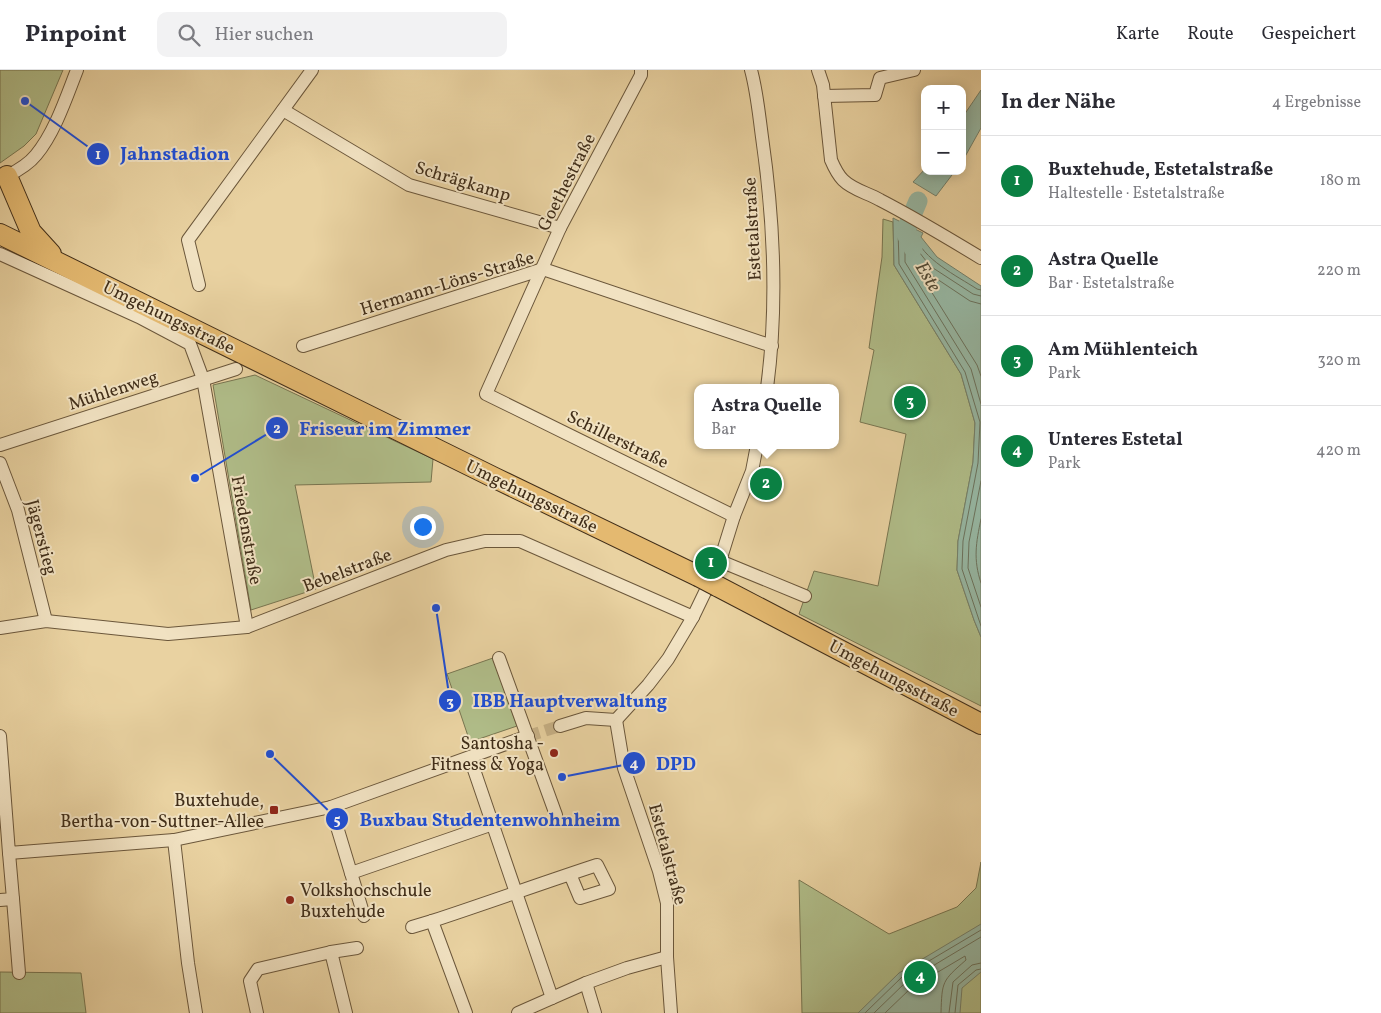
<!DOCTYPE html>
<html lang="de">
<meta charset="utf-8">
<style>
:root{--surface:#fff;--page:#f2f2f3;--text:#2b2b33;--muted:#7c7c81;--line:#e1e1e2;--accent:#0b8043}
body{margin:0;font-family:Vollkorn,serif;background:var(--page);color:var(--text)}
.controls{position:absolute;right:15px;top:15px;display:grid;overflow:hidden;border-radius:10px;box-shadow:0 2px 12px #0003}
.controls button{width:45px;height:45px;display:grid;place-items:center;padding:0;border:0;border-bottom:1px solid var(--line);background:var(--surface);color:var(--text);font:25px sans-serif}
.you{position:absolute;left:422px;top:456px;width:18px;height:18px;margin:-12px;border:4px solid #fff;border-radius:50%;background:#1a73e8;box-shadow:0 0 0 8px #1a73e833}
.badge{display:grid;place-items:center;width:32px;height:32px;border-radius:50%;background:var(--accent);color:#fff;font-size:16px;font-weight:700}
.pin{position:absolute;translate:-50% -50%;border:2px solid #fff;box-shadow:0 1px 5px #0006}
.popup{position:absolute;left:694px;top:314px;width:145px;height:65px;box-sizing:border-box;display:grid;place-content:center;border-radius:10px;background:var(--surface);filter:drop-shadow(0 1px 4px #0005);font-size:16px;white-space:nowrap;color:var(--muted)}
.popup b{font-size:19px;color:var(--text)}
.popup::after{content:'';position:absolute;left:50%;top:100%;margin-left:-10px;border:10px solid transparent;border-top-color:var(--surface)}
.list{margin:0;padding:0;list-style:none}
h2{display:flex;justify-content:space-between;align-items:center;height:65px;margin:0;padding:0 20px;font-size:21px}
h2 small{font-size:16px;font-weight:400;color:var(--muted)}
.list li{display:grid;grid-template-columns:32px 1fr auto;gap:15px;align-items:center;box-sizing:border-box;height:90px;padding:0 20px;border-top:1px solid var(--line)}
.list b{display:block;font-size:19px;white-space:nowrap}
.list p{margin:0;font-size:16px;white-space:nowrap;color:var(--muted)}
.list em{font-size:16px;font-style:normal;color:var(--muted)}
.icon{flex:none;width:28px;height:28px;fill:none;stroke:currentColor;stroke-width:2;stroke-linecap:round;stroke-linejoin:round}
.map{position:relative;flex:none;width:981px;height:943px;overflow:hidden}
header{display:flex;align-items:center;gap:30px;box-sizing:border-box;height:70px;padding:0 25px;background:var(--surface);border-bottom:1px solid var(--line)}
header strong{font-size:24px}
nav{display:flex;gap:28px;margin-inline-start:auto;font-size:18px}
.search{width:350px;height:45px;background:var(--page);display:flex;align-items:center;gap:12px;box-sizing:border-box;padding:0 18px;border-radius:10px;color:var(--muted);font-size:19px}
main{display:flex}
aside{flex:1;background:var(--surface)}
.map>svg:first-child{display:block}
.green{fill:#b0bd89;stroke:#787651}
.water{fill:#97b8a4;stroke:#75816c}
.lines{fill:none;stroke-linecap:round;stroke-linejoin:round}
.shore{stroke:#6c735e;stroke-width:1}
.river{stroke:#97b8a4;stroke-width:19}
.street-tunnel{stroke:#c7b186;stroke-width:12;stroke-dasharray:12 6;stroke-linecap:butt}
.street-casing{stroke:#6b573b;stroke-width:14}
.primary-casing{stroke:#412e19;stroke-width:22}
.street{stroke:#f1e2c2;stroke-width:12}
.primary{stroke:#e4b970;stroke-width:20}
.primary-bridge-casing{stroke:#412e19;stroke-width:22;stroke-linecap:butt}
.primary-bridge{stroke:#e4b970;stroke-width:20}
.poi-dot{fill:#8f2418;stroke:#f1e2c2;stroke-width:2}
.labels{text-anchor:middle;stroke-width:4;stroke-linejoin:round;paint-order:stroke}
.street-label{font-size:18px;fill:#412e19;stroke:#f1e2c2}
.poi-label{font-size:18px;fill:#412e19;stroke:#f1e2c2;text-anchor:end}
.water-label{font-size:19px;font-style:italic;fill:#524a35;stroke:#f1e2c2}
.leader{fill:none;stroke:#1d4ed8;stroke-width:2}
.callout-dot{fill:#1d4ed8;stroke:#f1e2c2;stroke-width:2}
.mark-label{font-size:15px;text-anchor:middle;font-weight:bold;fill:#fff}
.callout-label{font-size:19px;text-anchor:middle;font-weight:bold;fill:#1d4ed8;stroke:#f1e2c2;stroke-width:4;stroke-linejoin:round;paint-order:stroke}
</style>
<header>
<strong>Pinpoint</strong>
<div class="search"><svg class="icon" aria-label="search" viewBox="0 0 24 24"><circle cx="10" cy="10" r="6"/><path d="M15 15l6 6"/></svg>Hier suchen</div>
<nav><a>Karte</a><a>Route</a><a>Gespeichert</a></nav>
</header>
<main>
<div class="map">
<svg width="981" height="943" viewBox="0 0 981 943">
<rect width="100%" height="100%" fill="#e9d2a1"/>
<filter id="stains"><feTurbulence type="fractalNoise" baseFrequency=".004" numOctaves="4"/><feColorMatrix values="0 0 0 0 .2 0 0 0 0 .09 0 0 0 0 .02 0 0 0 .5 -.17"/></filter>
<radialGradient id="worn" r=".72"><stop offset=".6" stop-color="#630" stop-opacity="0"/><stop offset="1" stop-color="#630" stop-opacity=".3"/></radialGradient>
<g class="green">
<polygon points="0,0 63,0 36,64 24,76 0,93"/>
<polygon points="883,149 893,152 894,195 961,304 975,353 973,392 958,471 957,500 974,550 981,567 981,636 799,544 814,501 878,516 906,364 860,352 874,280 869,278 882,187"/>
<polygon points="255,305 433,389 431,412 295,415 316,519 251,540 213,315"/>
<polygon points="493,588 517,656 470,672 447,604"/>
<polygon points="981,792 981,943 802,943 799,810 889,864 957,837 976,818"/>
<polygon points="0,902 81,903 86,943 0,943"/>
</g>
<g class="water">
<polygon points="981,20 981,58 962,92 962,48"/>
<polygon points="925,99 925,101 955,101 936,126 913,112"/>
<polygon points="893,148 923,163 921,167 937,187 981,216 981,567 974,550 957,500 958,471 973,392 975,353 961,304 894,195"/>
<polygon points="981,854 981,902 962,918 960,943 858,943 899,903"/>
</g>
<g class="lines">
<g class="shore">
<path d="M 981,220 L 977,219 C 957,206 922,189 915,165 L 901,158 L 898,159 L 899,194 L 965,302 L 980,352 L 978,393 L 963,471 L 962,499 L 981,556"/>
<polyline points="981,226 973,224 930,196 909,169 905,169 905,192 971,299 981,334"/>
<polyline points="981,234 970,231 925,201 921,202 921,205 977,295 981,306"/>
<polyline points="981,411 969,472 968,498 981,537"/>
<path d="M 981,449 C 976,473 973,489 981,513"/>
<polyline points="865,943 902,907 981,860"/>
<polyline points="874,943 906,912 981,867"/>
<path d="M 885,943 L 911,918 L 965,886 L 966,890 C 942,911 942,911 941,943"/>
<polyline points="949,943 953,912 972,895 981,893"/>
<polyline points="955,943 958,915 976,900 981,899"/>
</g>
<polyline class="river" points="913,178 905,162 918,131"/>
<polyline class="street-tunnel" points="528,666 560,656"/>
<defs>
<g id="street">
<polyline points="641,0 641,5 560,158 486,324 734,446"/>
<path d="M 751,0 C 757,22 759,45 762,67 C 774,150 778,235 767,318"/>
<path d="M 818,0 L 823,15 L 831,90 C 834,97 837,104 843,110 C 853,120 868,123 880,130 C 915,148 948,168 981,188"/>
<polyline points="824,26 875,25 880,8 914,0"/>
<polyline points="283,40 409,115 560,158"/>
<path d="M 7,106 C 17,101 28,95 36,85 C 55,62 66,28 77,0"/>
<polyline points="0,184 139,247 190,274 203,309 247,557"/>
<polyline points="199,215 188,170 312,0"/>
<polyline points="303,276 543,199 772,276"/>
<polyline points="0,375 236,299"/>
<polyline points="0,393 18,440 46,551"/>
<polyline points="720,491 805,526"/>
<polyline points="0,558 46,551 168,564 247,557 446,480 485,471 520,471 693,547"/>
<polyline points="499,588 556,745"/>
<polyline points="616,650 648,615 668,589 693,547 720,491 734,446 752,401 757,375"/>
<polyline points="616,650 624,698 659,801 667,833 667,887 671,943"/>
<polyline points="560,656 586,648 616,650"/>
<polyline points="0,666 9,783 174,770 331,737 528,666"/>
<polyline points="470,688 552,928"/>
<polyline points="331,737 364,846"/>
<polyline points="174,770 188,893 196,943"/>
<polyline points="351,803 493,754"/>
<polyline points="13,829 19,903"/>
<polyline points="0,830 13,829 9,783"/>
<polyline points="412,857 432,851"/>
<polyline points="331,882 357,878"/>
<polyline points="586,913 595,943"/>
<polyline points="257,943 250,911 258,899 331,882 346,943"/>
<path d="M 466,943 L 432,851 C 487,833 542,813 597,795 L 609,819 L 580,828 L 570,804"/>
<polyline points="518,943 586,913 627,898 667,887"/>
</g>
<g id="primary">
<polyline points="7,106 31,162 51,184"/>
<polyline points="0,164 495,408 698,506"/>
<polyline points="717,516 981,654"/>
</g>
</defs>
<use href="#street" class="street-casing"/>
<use href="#primary" class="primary-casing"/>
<use href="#street" class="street"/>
<use href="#primary" class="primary"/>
<defs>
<polyline id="primary-bridge" points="698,506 717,516"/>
</defs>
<use href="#primary-bridge" class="primary-bridge-casing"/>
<use href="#primary-bridge" class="primary-bridge"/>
</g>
<g class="poi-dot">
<circle cx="554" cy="683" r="5"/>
<rect x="269" y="735" width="10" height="10" rx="2.5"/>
<circle cx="290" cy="830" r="5"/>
</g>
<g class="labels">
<g class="street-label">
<text transform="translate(463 111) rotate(17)" y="6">Schrägkamp</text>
<text transform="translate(566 112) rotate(-63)" y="6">Goethestraße</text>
<text transform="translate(752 159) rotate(-93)" y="6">Estetalstraße</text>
<text transform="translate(447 213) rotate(-17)" y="6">Hermann-Löns-Straße</text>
<text transform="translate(169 247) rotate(26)" y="6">Umgehungsstraße</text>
<text transform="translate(113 320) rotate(-18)" y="6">Mühlenweg</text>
<text transform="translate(618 369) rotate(26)" y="6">Schillerstraße</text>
<text transform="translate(532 426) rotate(26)" y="6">Umgehungsstraße</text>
<text transform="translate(247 460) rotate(80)" y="6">Friedenstraße</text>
<text transform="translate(42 467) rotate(75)" y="6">Jägerstieg</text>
<text transform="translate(347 500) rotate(-21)" y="6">Bebelstraße</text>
<text transform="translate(894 608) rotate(28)" y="6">Umgehungsstraße</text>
<text transform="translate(668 784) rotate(75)" y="6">Estetalstraße</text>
</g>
<g class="poi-label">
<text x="544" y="679">Santosha -<tspan x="544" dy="21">Fitness &amp; Yoga</tspan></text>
<text x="264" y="736">Buxtehude,<tspan x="264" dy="21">Bertha-von-Suttner-Allee</tspan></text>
<text x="300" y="826" text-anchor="start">Volkshochschule<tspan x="300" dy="21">Buxtehude</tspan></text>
</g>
<g class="water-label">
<text transform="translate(929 206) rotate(59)" y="7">Este</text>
</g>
</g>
<path class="leader" d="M25 31L98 84M195 408L277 358M436 538L450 631M562 707L634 693M270 684L337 749"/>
<g class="callout-dot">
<circle cx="25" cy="31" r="5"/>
<circle cx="195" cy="408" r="5"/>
<circle cx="436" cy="538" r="5"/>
<circle cx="562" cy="707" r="5"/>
<circle cx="270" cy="684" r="5"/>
<circle cx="98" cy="84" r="12"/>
<circle cx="277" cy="358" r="12"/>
<circle cx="450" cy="631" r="12"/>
<circle cx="634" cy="693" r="12"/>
<circle cx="337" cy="749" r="12"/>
</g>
<g class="mark-label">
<text x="98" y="89">1</text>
<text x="277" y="363">2</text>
<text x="450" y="636">3</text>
<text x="634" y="698">4</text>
<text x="337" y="754">5</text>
</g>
<g class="callout-label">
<text x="175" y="90">Jahnstadion</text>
<text x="385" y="365">Friseur im Zimmer</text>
<text x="570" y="637">IBB Hauptverwaltung</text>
<text x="676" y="700">DPD</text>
<text x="490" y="756">Buxbau Studentenwohnheim</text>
</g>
<rect width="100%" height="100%" filter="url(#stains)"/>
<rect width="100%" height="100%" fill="url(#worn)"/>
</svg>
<div class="controls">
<button>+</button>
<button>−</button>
</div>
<div class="you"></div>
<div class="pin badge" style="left:711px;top:493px">1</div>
<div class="pin badge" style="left:766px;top:414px">2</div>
<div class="popup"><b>Astra Quelle</b>Bar</div>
<div class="pin badge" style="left:910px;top:332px">3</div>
<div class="pin badge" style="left:920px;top:907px">4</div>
</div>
<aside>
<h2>In der Nähe<small>4 Ergebnisse</small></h2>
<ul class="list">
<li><span class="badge">1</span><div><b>Buxtehude, Estetalstraße</b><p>Haltestelle · Estetalstraße</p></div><em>180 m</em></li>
<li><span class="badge">2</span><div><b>Astra Quelle</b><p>Bar · Estetalstraße</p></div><em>220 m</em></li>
<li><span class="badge">3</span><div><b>Am Mühlenteich</b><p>Park</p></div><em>320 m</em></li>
<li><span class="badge">4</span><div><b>Unteres Estetal</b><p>Park</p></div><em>420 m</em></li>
</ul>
</aside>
</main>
